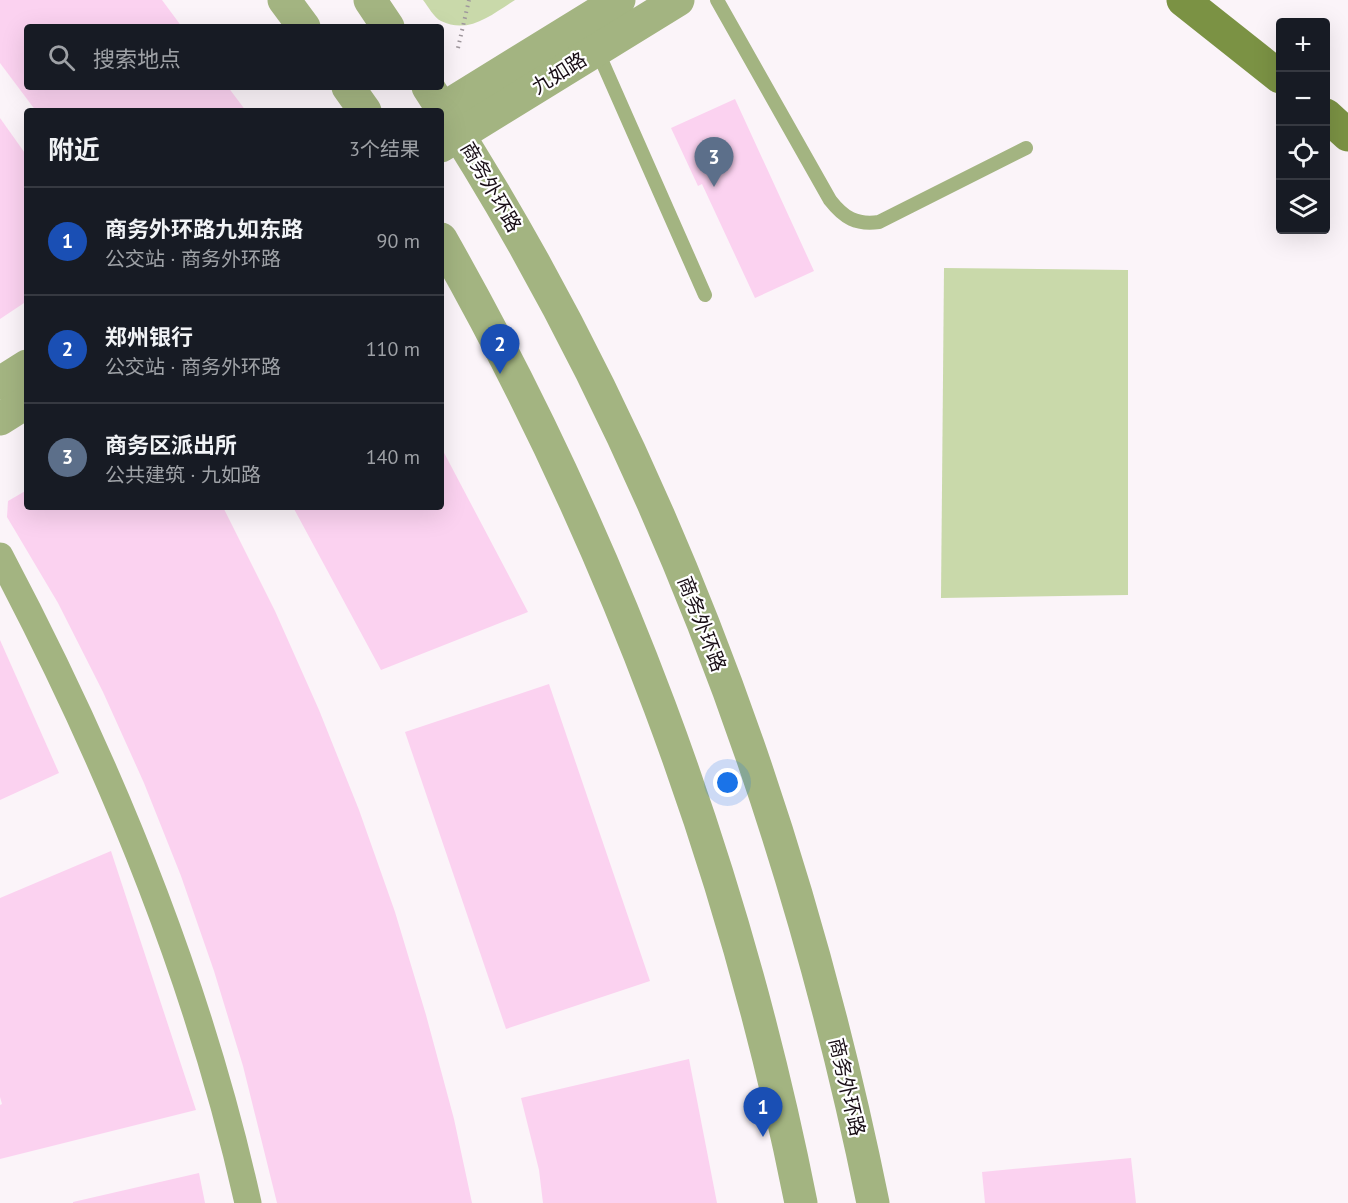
<!DOCTYPE html>
<html lang="zh">
<meta charset="utf-8">
<style>
:root{--surface:#171b24;--page:#242831;--text:#f1f3f6;--muted:#9ea1a6;--line:#363941;--accent:#0f766e}
body{margin:0;font-family:"PT Sans","Noto Sans SC",sans-serif;background:var(--page);color:var(--text)}
.controls{position:absolute;right:18px;top:18px;display:grid;overflow:hidden;border-radius:6px;box-shadow:0 6px 24px #0002}
.controls button{width:54px;height:54px;display:grid;place-items:center;padding:0;border:0;border-bottom:2px solid var(--line);background:var(--surface);color:var(--text);font:30px sans-serif}
.you{position:absolute;left:728px;top:783px;width:21px;height:21px;margin:-15px;border:4px solid #fff;border-radius:50%;background:#1a73e8;box-shadow:0 0 0 9px #1a73e833}
.badge{display:grid;place-items:center;width:39px;height:39px;border-radius:50%;background:var(--accent);color:#fff;font-size:20px;font-weight:700}
.pin{position:absolute;translate:-50% -50px;filter:drop-shadow(0 2px 3px #0008)}
.pin::after{content:'';position:absolute;top:32px;width:21px;height:18px;background:inherit;clip-path:polygon(0 0,100% 0,50% 100%)}
.list{margin:0;padding:0;list-style:none}
h2{display:flex;justify-content:space-between;align-items:center;height:78px;margin:0;padding:0 24px;font-size:26px}
h2 small{font-size:20px;font-weight:400;color:var(--muted)}
.list li{display:grid;grid-template-columns:39px 1fr auto;gap:18px;align-items:center;box-sizing:border-box;height:108px;padding:0 24px;border-top:2px solid var(--line)}
.list b{display:block;font-size:22px;white-space:nowrap}
.list p{margin:0;font-size:20px;white-space:nowrap;color:var(--muted)}
.list em{font-size:20px;font-style:normal;color:var(--muted)}
.icon{flex:none;width:33px;height:33px;fill:none;stroke:currentColor;stroke-width:2;stroke-linecap:round;stroke-linejoin:round}
.map{position:relative;flex:none;width:1348px;height:1203px;overflow:hidden}
.search{position:absolute;background:var(--surface);box-shadow:0 6px 24px #0002;left:24px;top:24px;width:420px;height:66px;display:flex;align-items:center;gap:15px;box-sizing:border-box;padding:0 21px;border-radius:6px;color:var(--muted);font-size:22px}
.panel{position:absolute;background:var(--surface);box-shadow:0 6px 24px #0002;left:24px;top:108px;width:420px;height:402px;border-radius:6px}
.map>svg:first-child{display:block}
.green{fill:#c9d9aa}
.building{fill:#fbd2f0}
.lines{fill:none;stroke-linecap:round;stroke-linejoin:round}
.path{stroke:#9e969c;stroke-width:4;stroke-dasharray:1.5 4.5;stroke-linecap:butt}
.service{stroke:#a3b481;stroke-width:14}
.minor{stroke:#a3b481;stroke-width:27}
.tertiary{stroke:#a3b481;stroke-width:33}
.secondary{stroke:#7b9244;stroke-width:33}
.labels{text-anchor:middle;stroke-width:4.5;stroke-linejoin:round;paint-order:stroke}
.street-label{font-size:20px;fill:#190e16;stroke:#fff}
</style>
<div class="map">
<svg width="1348" height="1203" viewBox="0 0 1348 1203">
<rect width="100%" height="100%" fill="#fbf4f9"/>
<g class="green">
<path d="M 423,0 L 515,0 C 492,14 469,35 441,21 C 434,18 428,6 423,0 Z"/>
<polygon points="944,268 1128,270 1128,595 941,598"/>
</g>
<g class="building">
<polygon points="0,0 162,0 182,27 27,27 27,87 228,87 246,111 36,111 0,63"/>
<polygon points="735,99 814,271 755,298 702,184 698,186 671,128"/>
<polygon points="0,118 27,156 27,301 0,319"/>
<polygon points="441,447 528,612 381,670 293,507 441,507"/>
<polygon points="27,490 27,507 223,507 275,611 319,710 359,810 395,912 426,1015 454,1119 472,1203 277,1203 243,1066 214,971 181,876 144,783 103,692 58,603 7,517 8,501"/>
<polygon points="0,640 59,773 0,800"/>
<polygon points="549,684 650,981 506,1029 405,732"/>
<polygon points="111,851 196,1110 0,1159 0,1105 2,1104 0,1097 0,898"/>
<polygon points="689,1059 717,1203 543,1203 539,1170 521,1098"/>
<polygon points="1131,1158 1136,1203 985,1203 982,1172"/>
<polygon points="199,1173 205,1203 73,1203 73,1202"/>
</g>
<g class="lines">
<polyline class="path" points="458,48 469,0"/>
<g class="service">
<path d="M 717,0 L 830,200 C 844,218 856,225 879,222 L 1026,148"/>
<polyline points="597,50 705,295"/>
</g>
<path class="minor" d="M 0,556 C 108,760 198,978 248,1203"/>
<g class="tertiary">
<polyline points="284,0 304,27"/>
<polyline points="370,0 388,27"/>
<polyline points="348,87 365,111"/>
<path d="M 428,87 C 649,424 793,810 873,1203"/>
<polyline points="439,111 619,0"/>
<polyline points="441,146 678,0"/>
<path d="M 441,239 C 611,538 734,865 801,1203"/>
<polyline points="0,383 27,366"/>
<polyline points="0,419 27,402"/>
</g>
<g class="secondary">
<polyline points="1183,0 1280,77"/>
<polyline points="1326,115 1348,135"/>
</g>
</g>
<g class="labels">
<g class="street-label">
<text transform="translate(559 73) rotate(-32)" y="7">九如路</text>
<text transform="translate(491 187) rotate(60)" y="7">商务外环路</text>
<text transform="translate(702 624) rotate(69)" y="7">商务外环路</text>
<text transform="translate(847 1087) rotate(77)" y="7">商务外环路</text>
</g>
</g>
</svg>
<div class="controls">
<button>+</button>
<button>−</button>
<button><svg class="icon" aria-label="locate" viewBox="0 0 24 24"><circle cx="12" cy="12" r="6"/><path d="M12 2v4M12 18v4M2 12h4M18 12h4"/></svg></button>
<button><svg class="icon" aria-label="layers" viewBox="0 0 24 24"><path d="M12 4l9 5-9 5-9-5zM3 14l9 5 9-5"/></svg></button>
</div>
<div class="you"></div>
<div class="pin badge" style="left:763px;top:1137px;background:#1a4fb4">1</div>
<div class="pin badge" style="left:500px;top:374px;background:#1a4fb4">2</div>
<div class="pin badge" style="left:714px;top:187px;background:#5c6f8a">3</div>
<div class="search"><svg class="icon" aria-label="search" viewBox="0 0 24 24"><circle cx="10" cy="10" r="6"/><path d="M15 15l6 6"/></svg>搜索地点</div>
<section class="panel">
<h2>附近<small>3个结果</small></h2>
<ul class="list">
<li><span class="badge" style="background:#1a4fb4">1</span><div><b>商务外环路九如东路</b><p>公交站 · 商务外环路</p></div><em>90 m</em></li>
<li><span class="badge" style="background:#1a4fb4">2</span><div><b>郑州银行</b><p>公交站 · 商务外环路</p></div><em>110 m</em></li>
<li><span class="badge" style="background:#5c6f8a">3</span><div><b>商务区派出所</b><p>公共建筑 · 九如路</p></div><em>140 m</em></li>
</ul>
</section>
</div>
